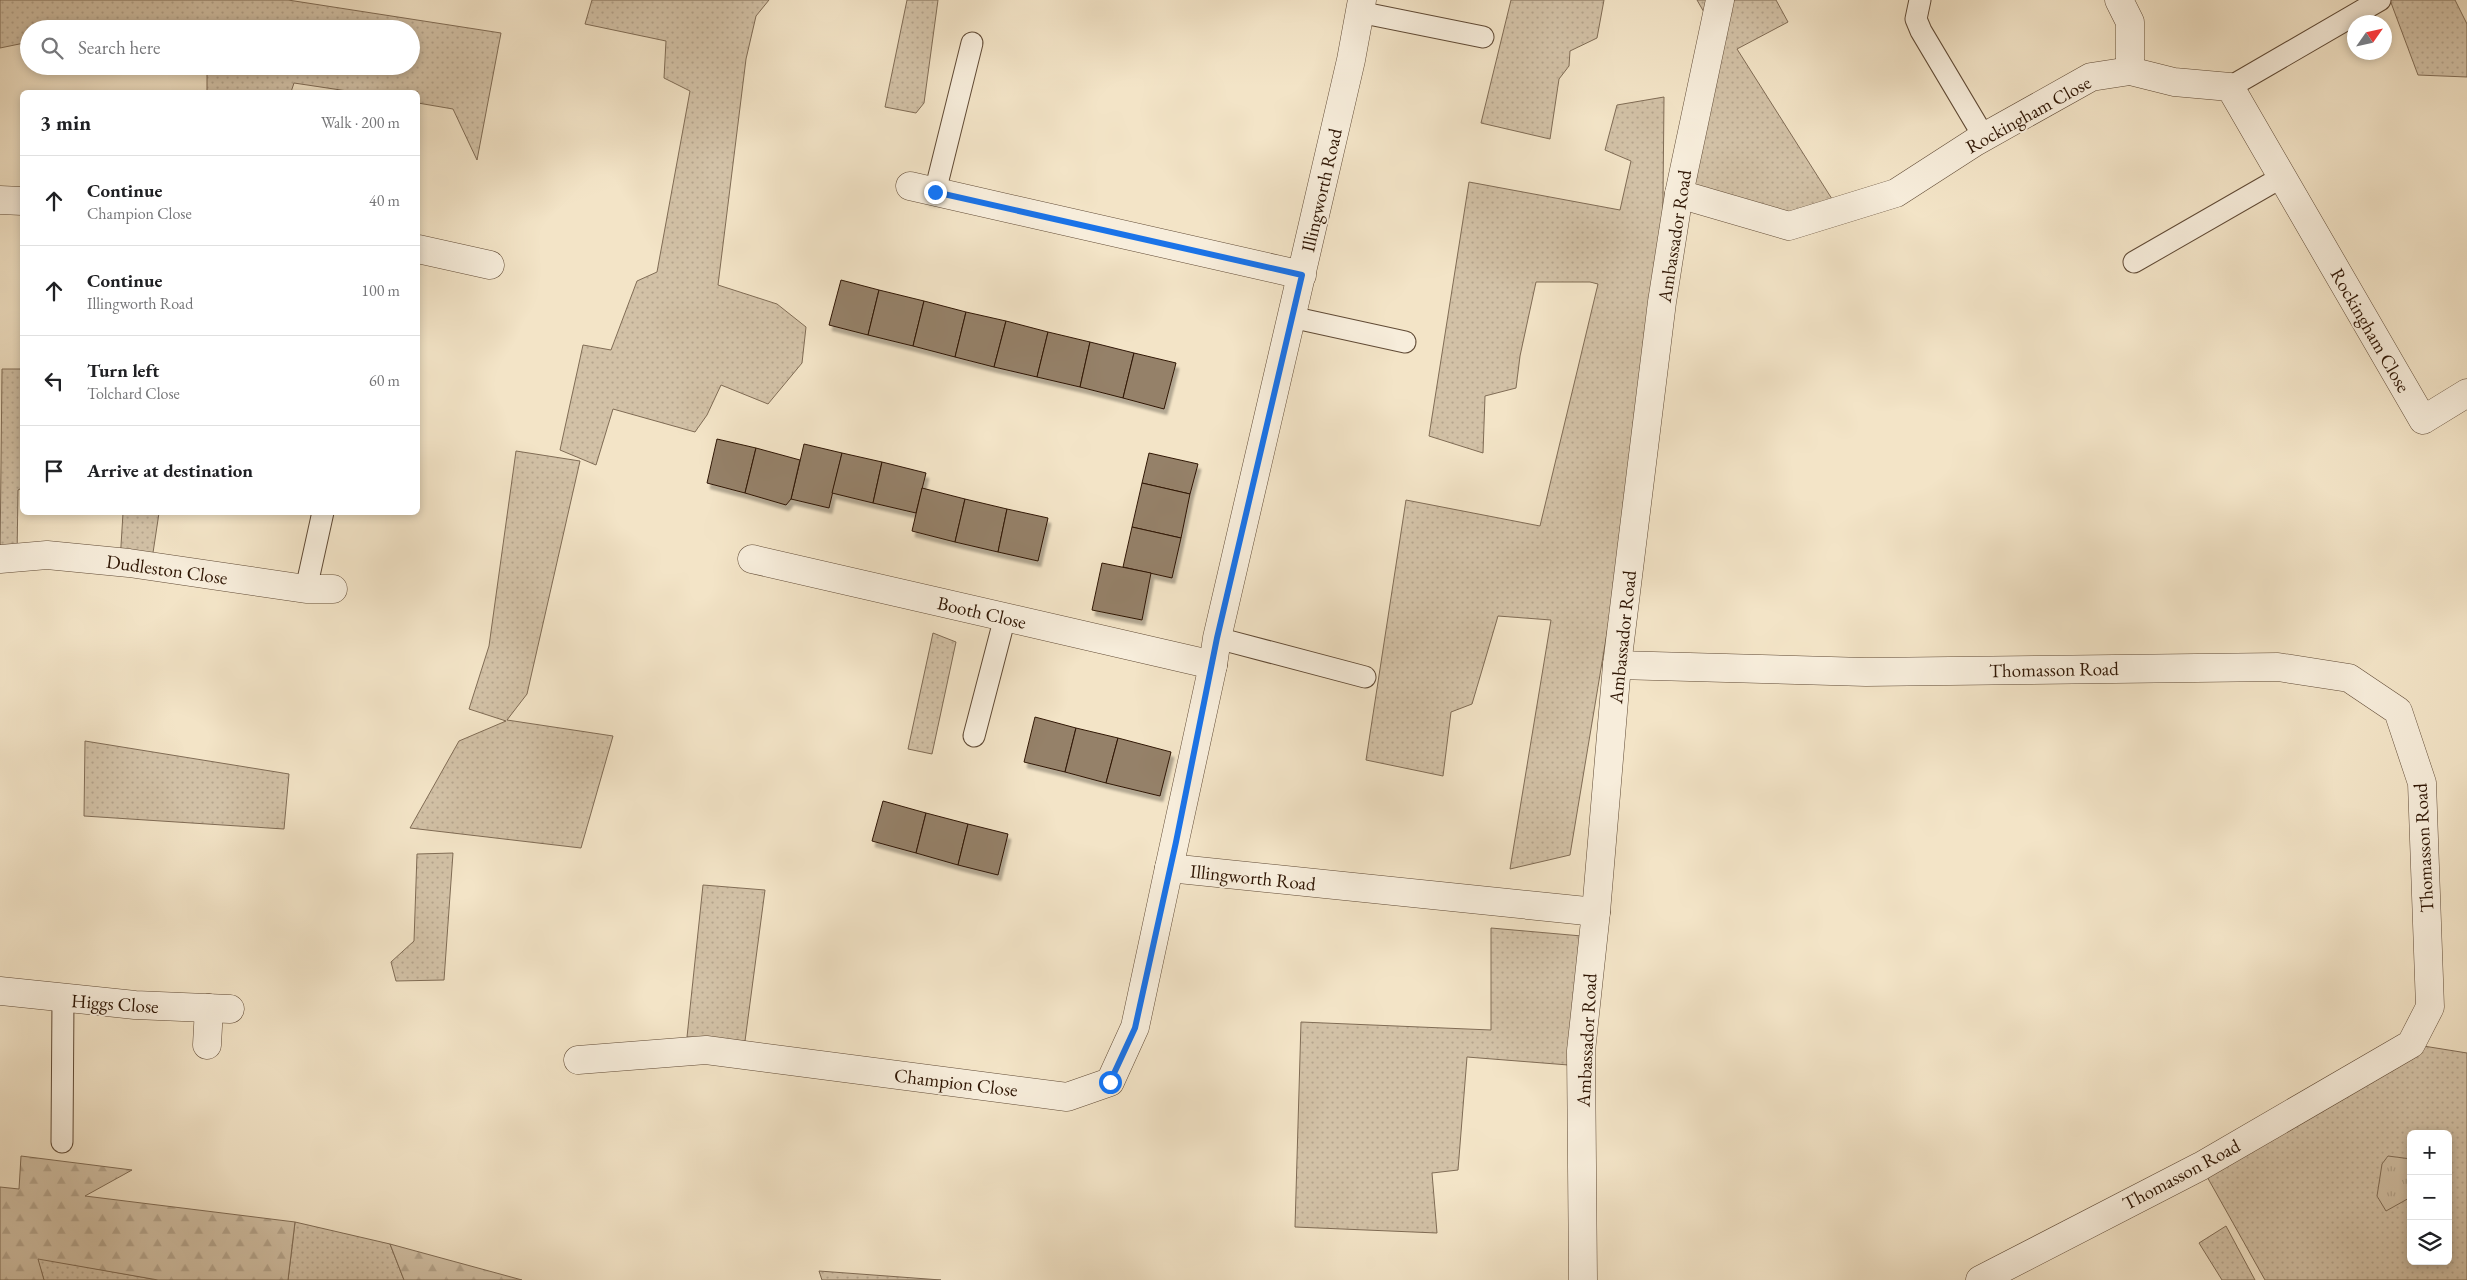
<!DOCTYPE html>
<meta charset="utf-8">
<style>
:root{--surface:#fff;--page:#f2f2f2;--text:#202124;--muted:#757577;--line:#e0e0e0}
body{margin:0;font-family:"EB Garamond",serif;background:var(--page);color:var(--text)}
.controls{position:absolute;right:15px;bottom:15px;display:grid;overflow:hidden;border-radius:8px;box-shadow:0 2px 8px #0003}
.controls button{width:45px;height:45px;display:grid;place-items:center;padding:0;border:0;border-bottom:1px solid var(--line);background:var(--surface);color:var(--text);font:25px sans-serif}
.compass{position:absolute;left:2347px;top:15px;width:45px;height:45px;border-radius:50%;background:var(--surface);box-shadow:0 2px 8px #0003;rotate:56deg}
.stop{position:absolute;width:15px;height:15px;margin:-11px;border:4px solid #1a73e8;border-radius:50%;background:#fff}
.stop.end{background:#1a73e8;border-color:#fff;box-shadow:0 1px 5px #0008}
.list{margin:0;padding:0;list-style:none}
h2{display:flex;justify-content:space-between;align-items:center;height:65px;margin:0;padding:0 20px;font-size:21px}
h2 small{font-size:16px;font-weight:400;color:var(--muted)}
.list li{display:grid;grid-template-columns:32px 1fr auto;gap:15px;align-items:center;box-sizing:border-box;height:90px;padding:0 20px;border-top:1px solid var(--line)}
.list b{display:block;font-size:19px;white-space:nowrap}
.list p{margin:0;font-size:16px;white-space:nowrap;color:var(--muted)}
.list em{font-size:16px;font-style:normal;color:var(--muted)}
.icon{flex:none;width:28px;height:28px;fill:none;stroke:currentColor;stroke-width:2;stroke-linecap:round;stroke-linejoin:round}
.map{position:relative;flex:none;width:2467px;height:1280px;overflow:hidden}
.search{position:absolute;background:var(--surface);box-shadow:0 2px 8px #0003;left:20px;top:20px;width:400px;height:55px;display:flex;align-items:center;gap:12px;box-sizing:border-box;padding:0 18px;border-radius:28px;color:var(--muted);font-size:19px}
.panel{position:absolute;background:var(--surface);box-shadow:0 2px 8px #0003;left:20px;top:90px;width:400px;height:425px;border-radius:8px}
.map>svg:first-child{display:block}
.grass{fill:url(#grass-dots);stroke:#806c55;fill-rule:evenodd}
.forest{fill:url(#forest-firs);stroke:#806c55}
.park{fill:url(#park-tufts);stroke:#806c55}
.building{fill:#958169;stroke:#2f1604;filter:url(#shadow)}
.lines{fill:none;stroke-linecap:round;stroke-linejoin:round}
.lane-casing{stroke:#604a35;stroke-width:23}
.street-casing{stroke:#604a35;stroke-width:29}
.lane{stroke:#f7eddb;stroke-width:21}
.street{stroke:#f7eddb;stroke-width:28}
.route{stroke:#1a73e8;stroke-width:6}
.labels{text-anchor:middle;stroke-width:4;stroke-linejoin:round;paint-order:stroke}
.street-label{font-size:19px;fill:#2f1604;stroke:#f7eddb}
</style>
<div class="map">
<svg width="2467" height="1280" viewBox="0 0 2467 1280">
<defs>
<pattern id="grass-dots" width="8" height="8" patternUnits="userSpaceOnUse" patternTransform="scale(1.25)"><rect width="8" height="8" fill="#d2c1a6"/><path d="M2 2h.1M6 6h.1" fill="none" stroke="#b5a58d" stroke-width="1.8" stroke-linecap="round"/></pattern>
<pattern id="forest-firs" width="22" height="20" patternUnits="userSpaceOnUse" patternTransform="scale(1.25)"><rect width="22" height="20" fill="#d2c1a6"/><path d="M5 1l3.5 6h-7zM16 11l3.5 6h-7z" fill="#b5a58d"/></pattern>
<pattern id="park-tufts" width="24" height="20" patternUnits="userSpaceOnUse" patternTransform="scale(1.25)"><rect width="24" height="20" fill="#d2c1a6"/><path d="M3 7l-1-3M5 7V3M7 7l1-3M15 17l-1-3M17 17v-4M19 17l1-3" fill="none" stroke="#b5a58d"/></pattern>
<filter id="shadow"><feDropShadow dx="3" dy="5.5" stdDeviation="1" flood-color="#0004"/></filter>
</defs>
<rect width="100%" height="100%" fill="#f3e4c7"/>
<filter id="stains"><feTurbulence type="fractalNoise" baseFrequency=".004" numOctaves="4"/><feColorMatrix values="0 0 0 0 .2 0 0 0 0 .09 0 0 0 0 .02 0 0 0 .5 -.17"/></filter>
<radialGradient id="worn" r=".72"><stop offset=".6" stop-color="#630" stop-opacity="0"/><stop offset="1" stop-color="#630" stop-opacity=".3"/></radialGradient>
<g class="grass">
<polygon points="0,0 288,0 501,33 477,160 453,109 418,103 418,92 354,92 294,83 291,92 207,92 207,66 411,66 411,29 206,29 206,26 165,29 29,29 29,42 0,48"/>
<polygon points="592,0 769,0 756,16 746,59 718,285 777,304 806,327 802,363 768,404 721,385 707,415 695,432 613,409 596,465 560,450 583,345 611,350 637,281 657,272 690,91 664,78 666,41 585,24"/>
<polygon points="907,0 938,0 924,103 916,113 885,107"/>
<polygon points="1511,0 1604,0 1597,38 1570,51 1569,66 1559,79 1550,139 1481,123"/>
<polygon points="1697,0 1776,0 1788,22 1737,49 1839,210 1789,226 1679,194 1713,28"/>
<polygon points="2390,0 2455,0 2467,24 2467,77 2418,75"/>
<polygon points="1664,97 1662,302 1570,855 1510,869 1551,620 1498,616 1472,704 1451,712 1443,776 1366,760 1406,500 1540,526 1598,284 1590,282 1536,282 1520,356 1516,388 1485,396 1483,453 1429,436 1469,182 1620,210 1631,161 1605,150 1617,105"/>
<polygon points="2,369 22,369 22,488 18,490 17,558 0,559"/>
<polygon points="516,451 580,461 527,694 507,720 613,736 581,848 410,828 459,741 506,721 469,709 489,646"/>
<polygon points="123,513 159,513 151,566 120,562"/>
<polygon points="933,633 956,642 932,754 908,749"/>
<polygon points="85,741 289,774 284,829 84,816"/>
<polygon points="453,853 444,980 396,981 391,962 414,941 417,854"/>
<polygon points="703,885 765,890 745,1041 687,1037"/>
<polygon points="1491,928 1593,937 1581,1066 1467,1057 1458,1170 1432,1173 1437,1233 1295,1227 1301,1022 1491,1030"/>
<path d="M 2411,1044 L 2467,1053 L 2467,1280 L 2265,1280 L 2201,1166 ZM 2411,1134 L 2448,1134 L 2448,1261 L 2411,1261 Z"/>
<polygon points="295,1222 390,1244 404,1280 288,1280"/>
<polygon points="2226,1226 2255,1280 2222,1280 2199,1243"/>
<polygon points="37,1258 158,1280 44,1280"/>
<polygon points="819,1271 941,1280 822,1280"/>
</g>
<g class="forest">
<polygon points="21,1156 132,1170 85,1196 295,1222 288,1280 158,1280 38,1259 44,1280 0,1280 0,1187 19,1189"/>
<polygon points="390,1244 522,1280 404,1280"/>
</g>
<polygon class="park" points="2388,1156 2411,1159 2411,1197 2386,1211 2377,1196 2382,1164"/>
<g class="building">
<polygon points="841,280 879,290 868,335 829,325"/>
<polygon points="879,290 924,301 913,346 868,335"/>
<polygon points="924,301 966,312 955,357 913,346"/>
<polygon points="966,312 1006,321 994,367 955,357"/>
<polygon points="1006,321 1048,332 1037,377 994,367"/>
<polygon points="1048,332 1090,342 1080,387 1037,377"/>
<polygon points="1090,342 1134,353 1123,398 1080,387"/>
<polygon points="1134,353 1176,363 1164,409 1123,398"/>
<polygon points="717,439 756,448 745,493 707,483"/>
<polygon points="804,444 842,453 829,508 791,499"/>
<polygon points="756,448 800,460 791,499 786,505 745,493"/>
<polygon points="842,453 882,462 873,503 832,493"/>
<polygon points="1149,453 1198,464 1190,494 1142,483"/>
<polygon points="882,462 926,473 916,513 873,503"/>
<polygon points="1142,483 1190,494 1181,538 1132,527"/>
<polygon points="922,488 965,499 955,542 912,531"/>
<polygon points="965,499 1007,509 998,552 955,542"/>
<polygon points="1007,509 1048,518 1038,561 998,552"/>
<polygon points="1132,527 1181,538 1172,578 1123,567"/>
<polygon points="1102,563 1151,573 1142,620 1092,610"/>
<polygon points="1035,717 1076,728 1065,772 1024,762"/>
<polygon points="1076,728 1118,738 1106,783 1065,772"/>
<polygon points="1118,738 1171,752 1160,796 1106,783"/>
<polygon points="883,801 926,813 916,853 872,841"/>
<polygon points="926,813 968,824 958,865 916,853"/>
<polygon points="968,824 1008,834 998,875 958,865"/>
</g>
<g class="lines">
<defs>
<g id="lane">
<polyline points="1920,0 1916,19 1921,31 1984,137"/>
<polyline points="1359,12 1483,37"/>
<polyline points="2230,87 2380,0"/>
<polyline points="935,192 972,43"/>
<polyline points="2134,262 2282,177"/>
<polyline points="1291,317 1405,342"/>
<polyline points="306,589 323,512"/>
<polyline points="1217,638 1365,677"/>
<polyline points="974,736 1005,617"/>
<polyline points="62,1142 63,999"/>
</g>
<g id="street">
<polyline points="1362,0 1351,60 1217,638 1213,665 1169,868 1596,912"/>
<polyline points="2119,0 2130,22 2130,71"/>
<polyline points="910,186 1302,275"/>
<polyline points="1679,194 1789,226 1896,193 1975,142 2091,77 2130,71 2174,82 2230,87 2423,420 2467,393"/>
<polyline points="0,200 22,201"/>
<polyline points="418,249 490,265"/>
<polyline points="0,559 47,555 129,563 306,589 333,589"/>
<polyline points="752,559 1213,665"/>
<polyline points="1617,665 1866,672 2278,667 2349,678 2398,711 2422,783 2430,1007 2411,1044 2201,1166 1980,1280"/>
<polyline points="0,991 135,1005 230,1009"/>
<polyline points="207,1045 209,1008"/>
<polyline points="578,1060 706,1050 1067,1097 1110,1082 1135,1027 1169,868"/>
<polyline points="1583,1280 1581,1051 1596,912 1617,665 1662,302 1679,194 1720,0"/>
</g>
</defs>
<use href="#lane" class="lane-casing"/>
<use href="#street" class="street-casing"/>
<use href="#lane" class="lane"/>
<use href="#street" class="street"/>
</g>
<g class="lines">
<polyline class="route" points="935,192 1302,275 1217,638 1176,842 1135,1028 1110,1082"/>
</g>
<g class="labels">
<g class="street-label">
<text transform="translate(2028 114) rotate(-29)" y="7">Rockingham Close</text>
<text transform="translate(1321 190) rotate(-77)" y="7">Illingworth Road</text>
<text transform="translate(1674 236) rotate(-81)" y="7">Ambassador Road</text>
<text transform="translate(2371 330) rotate(60)" y="7">Rockingham Close</text>
<text transform="translate(167 569) rotate(8)" y="7">Dudleston Close</text>
<text transform="translate(982 612) rotate(13)" y="7">Booth Close</text>
<text transform="translate(1622 637) rotate(-84)" y="7">Ambassador Road</text>
<text transform="translate(2054 669) rotate(-1)" y="7">Thomasson Road</text>
<text transform="translate(2423 848) rotate(-93)" y="7">Thomasson Road</text>
<text transform="translate(1253 877) rotate(6)" y="7">Illingworth Road</text>
<text transform="translate(115 1003) rotate(4)" y="7">Higgs Close</text>
<text transform="translate(1586 1040) rotate(-87)" y="7">Ambassador Road</text>
<text transform="translate(956 1082) rotate(7)" y="7">Champion Close</text>
<text transform="translate(2181 1174) rotate(-28)" y="7">Thomasson Road</text>
</g>
</g>
<rect width="100%" height="100%" filter="url(#stains)"/>
<rect width="100%" height="100%" fill="url(#worn)"/>
</svg>
<div class="controls">
<button>+</button>
<button>−</button>
<button><svg class="icon" aria-label="layers" viewBox="0 0 24 24"><path d="M12 4l9 5-9 5-9-5zM3 14l9 5 9-5"/></svg></button>
</div>
<svg class="compass" viewBox="-18 -18 36 36"><path d="M0-13l5 13h-10z" fill="#e53935"/><path d="M0 13l5-13h-10z" fill="#757577"/></svg>
<div class="stop" style="left:1110px;top:1082px"></div>
<div class="stop end" style="left:935px;top:192px"></div>
<div class="search"><svg class="icon" aria-label="search" viewBox="0 0 24 24"><circle cx="10" cy="10" r="6"/><path d="M15 15l6 6"/></svg>Search here</div>
<section class="panel">
<h2>3 min<small>Walk · 200 m</small></h2>
<ul class="list">
<li><svg class="icon" aria-label="ahead" viewBox="0 0 24 24"><path d="M12 20V5M6 11l6-6 6 6"/></svg><div><b>Continue</b><p>Champion Close</p></div><em>40 m</em></li>
<li><svg class="icon" aria-label="ahead" viewBox="0 0 24 24"><path d="M12 20V5M6 11l6-6 6 6"/></svg><div><b>Continue</b><p>Illingworth Road</p></div><em>100 m</em></li>
<li><svg class="icon" aria-label="left" viewBox="0 0 24 24"><path d="M17 20v-9H6M10 6l-5 5 5 5"/></svg><div><b>Turn left</b><p>Tolchard Close</p></div><em>60 m</em></li>
<li><svg class="icon" aria-label="arrive" viewBox="0 0 24 24"><path d="M6 21V4h12l-3 4 3 4H6"/></svg><div><b>Arrive at destination</b></div></li>
</ul>
</section>
</div>
